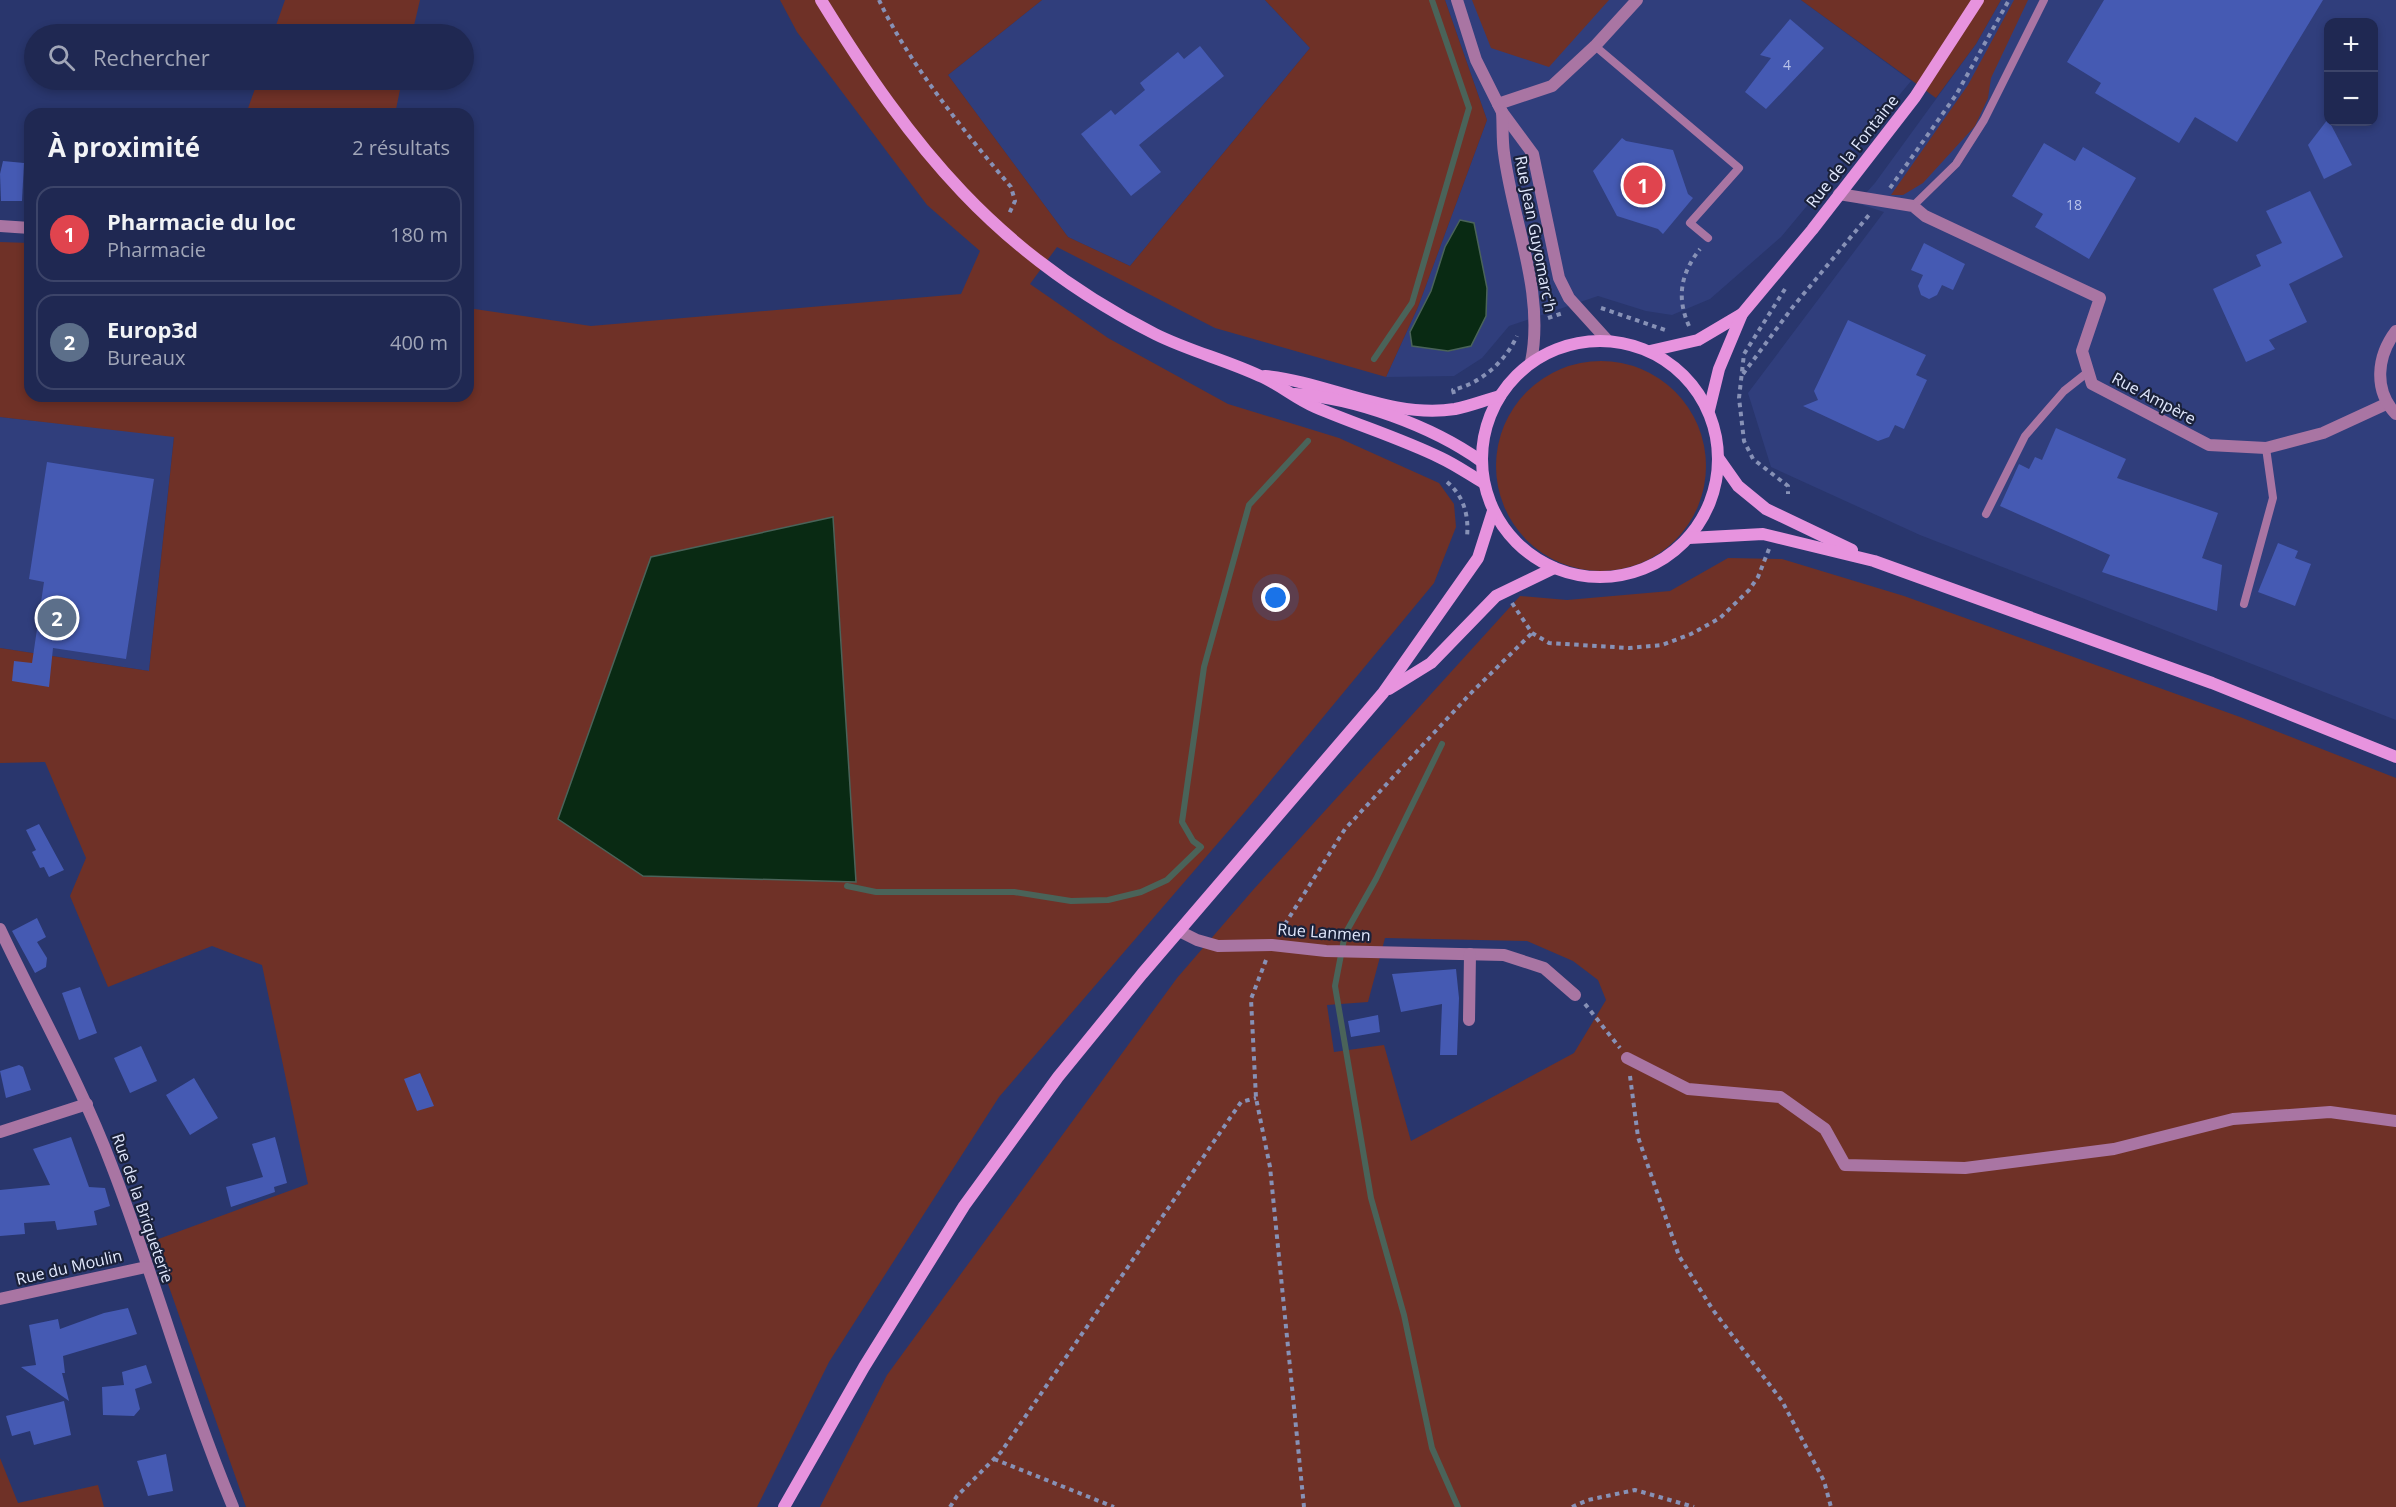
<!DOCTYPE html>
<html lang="fr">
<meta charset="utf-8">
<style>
:root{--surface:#1f2852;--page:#273059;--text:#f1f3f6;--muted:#a1a6b8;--line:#3c4469;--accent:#dab333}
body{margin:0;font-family:"Open Sans",sans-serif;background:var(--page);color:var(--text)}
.controls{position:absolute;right:18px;top:18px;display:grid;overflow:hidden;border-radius:12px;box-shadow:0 3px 9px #0003}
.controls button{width:54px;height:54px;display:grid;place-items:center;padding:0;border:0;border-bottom:2px solid var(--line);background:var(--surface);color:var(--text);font:30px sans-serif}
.you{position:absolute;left:1276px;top:598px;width:21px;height:21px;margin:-15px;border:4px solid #fff;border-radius:50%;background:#1a73e8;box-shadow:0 0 0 9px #1a73e833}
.badge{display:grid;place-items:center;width:39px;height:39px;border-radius:50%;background:var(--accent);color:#fff;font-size:20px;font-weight:700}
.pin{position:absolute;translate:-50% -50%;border:3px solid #fff;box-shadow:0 2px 6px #0006}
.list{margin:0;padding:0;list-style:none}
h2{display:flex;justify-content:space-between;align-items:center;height:78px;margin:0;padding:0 24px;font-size:26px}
h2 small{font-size:20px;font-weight:400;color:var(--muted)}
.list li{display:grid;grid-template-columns:39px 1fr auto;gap:18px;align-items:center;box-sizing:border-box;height:96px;margin:0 12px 12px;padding:0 12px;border:2px solid var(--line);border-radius:18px}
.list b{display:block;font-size:22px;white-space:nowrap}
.list p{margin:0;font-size:20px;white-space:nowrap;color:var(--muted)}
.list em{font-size:20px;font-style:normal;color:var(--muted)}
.icon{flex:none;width:33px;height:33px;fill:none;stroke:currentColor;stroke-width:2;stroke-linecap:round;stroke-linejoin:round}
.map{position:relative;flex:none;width:2396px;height:1507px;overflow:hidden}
.search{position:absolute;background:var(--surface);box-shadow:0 3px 9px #0003;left:24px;top:24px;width:450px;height:66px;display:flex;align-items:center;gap:15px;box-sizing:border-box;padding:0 21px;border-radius:33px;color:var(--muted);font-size:22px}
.panel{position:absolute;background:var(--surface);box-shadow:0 3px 9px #0003;left:24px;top:108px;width:450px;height:294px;border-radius:18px}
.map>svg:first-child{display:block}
.built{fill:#303e7c;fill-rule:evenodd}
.green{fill:#6f3127;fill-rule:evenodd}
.water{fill:#092a13;stroke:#4a6359;stroke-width:1.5}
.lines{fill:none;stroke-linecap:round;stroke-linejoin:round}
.stream{stroke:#4a6359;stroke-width:6}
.building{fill:#455ab3}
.path{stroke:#8791b6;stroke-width:4;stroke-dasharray:4.5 4.5;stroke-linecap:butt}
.lane{stroke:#a975a3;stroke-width:8}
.street{stroke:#a975a3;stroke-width:12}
.secondary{stroke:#e793de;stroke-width:12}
.labels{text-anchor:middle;stroke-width:4.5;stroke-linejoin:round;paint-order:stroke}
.number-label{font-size:14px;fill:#bac4ea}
.street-label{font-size:16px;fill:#e1e8fd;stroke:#1a213a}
</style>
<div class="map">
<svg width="2396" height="1507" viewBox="0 0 2396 1507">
<rect width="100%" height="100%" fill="#29366d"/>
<g class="built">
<polygon points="1042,0 1265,0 1310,48 1130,266 1068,237 948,75"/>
<polygon points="1445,0 1801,0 1911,81 1781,237 1710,299 1672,315 1646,311 1598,296 1509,326 1482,358 1454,376 1386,377 1418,307 1487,120"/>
<path d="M 2001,0 L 2396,0 L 2396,720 L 1920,535 L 1771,467 L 1748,393 L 1884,212 L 1857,203 L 1875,183 L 1976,44 ZM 2328,22 L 2374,22 L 2374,122 L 2328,122 Z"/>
<polygon points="0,417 174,436 149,671 0,648"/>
</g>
<g class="green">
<polygon points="285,0 420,0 412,34 273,34"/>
<polygon points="780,0 1042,0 948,75 1068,237 1130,266 1310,48 1265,0 1445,0 1487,120 1418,307 1386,377 1215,328 1057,247 1030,284 1108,338 1228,404 1339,438 1439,483 1454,504 1456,527 1434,583 1243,814 999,1097 829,1362 757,1507 246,1507 153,1241 308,1184 262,965 212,946 108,987 70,896 86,858 45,762 0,763 0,648 149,671 174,437 0,417 0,242 30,243 30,396 468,396 468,308 591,326 961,294 980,251 927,205 797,32"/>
<polygon points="1472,0 1609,0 1549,67 1491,48"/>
<polygon points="1801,0 2001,0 1976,44 1936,98"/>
<polygon points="2014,0 2028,0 1991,78 1988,98 1975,126 1923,183 1903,195 1891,195 1968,85"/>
<polygon points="258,80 402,80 395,114 246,114"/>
<circle cx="1601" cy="466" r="105"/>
<path d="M 1728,558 L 1782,559 L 1904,596 L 2240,717 L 2396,778 L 2396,1507 L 820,1507 L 887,1375 L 1177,978 L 1253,890 L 1520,596 L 1567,600 L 1670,591 ZM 1385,938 L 1527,941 L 1573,961 L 1598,980 L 1606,1000 L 1574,1053 L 1411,1141 L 1384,1045 L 1334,1052 L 1327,1005 L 1368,1002 Z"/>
<polygon points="0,1458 18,1503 98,1485 104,1507 0,1507"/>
</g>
<g class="water">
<polygon points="1460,220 1474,223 1487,288 1486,316 1471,346 1448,351 1412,346 1410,332 1431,291 1445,247"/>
<polygon points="833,517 856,882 643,876 558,819 651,557"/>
</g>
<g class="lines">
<g class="stream">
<polyline points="1374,359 1412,303 1469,108 1432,0"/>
<polyline points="1442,744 1376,879 1345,934 1335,986 1371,1198 1404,1315 1432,1448 1458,1507"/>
<polyline points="847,886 876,892 1014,892 1071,901 1108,900 1141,892 1167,880 1201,847 1193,841 1182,822 1204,667 1249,505 1308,441"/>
</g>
</g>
<g class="building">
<polygon points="2104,0 2323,0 2237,142 2195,117 2179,143 2095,93 2101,83 2067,62"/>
<polygon points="1790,19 1824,48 1766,109 1745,92 1771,58 1760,55"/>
<polygon points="1200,46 1224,76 1139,145 1161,172 1131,196 1081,134 1111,110 1115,115 1145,90 1140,83 1178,52 1184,59"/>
<polygon points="2328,119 2352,165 2324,179 2308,145"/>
<polygon points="1622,138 1626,141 1673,150 1688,194 1693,198 1663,234 1658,229 1617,216 1593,171"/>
<polygon points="2044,143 2075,161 2083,147 2136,178 2089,259 2035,227 2043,214 2012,196"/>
<polygon points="3,161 24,163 22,201 1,201 0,174"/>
<polygon points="2310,191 2343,257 2289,284 2307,322 2269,340 2275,349 2246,362 2213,289 2261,266 2256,255 2282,243 2266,211"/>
<polygon points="1924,243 1965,264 1953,290 1942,285 1937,295 1929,299 1921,295 1918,286 1923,275 1911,270"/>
<polygon points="1848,320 1926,355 1916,375 1927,380 1904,429 1895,425 1889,437 1878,441 1803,406 1818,400 1814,391"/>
<polygon points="2056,428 2126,459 2117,478 2218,513 2202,558 2222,565 2217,611 2102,572 2110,555 2000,506 2019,464 2029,469 2035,457 2042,460"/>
<polygon points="47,462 154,479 126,659 53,648 49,687 12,681 14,661 32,663 44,582 29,579"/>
<polygon points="2278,543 2298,551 2295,558 2311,564 2295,606 2258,592"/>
<polygon points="39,824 64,870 49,877 44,867 40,868 32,852 36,850 26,830"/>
<polygon points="37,918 46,937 37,942 47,958 46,967 35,973 12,931"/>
<polygon points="1456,969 1459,998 1457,1055 1440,1055 1442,1004 1401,1012 1392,974"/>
<polygon points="80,987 97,1033 79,1040 62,993"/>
<polygon points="1378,1015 1380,1032 1351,1037 1348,1021"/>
<polygon points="141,1046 157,1081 130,1093 114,1058"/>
<polygon points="19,1065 23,1067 31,1090 6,1098 0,1071"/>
<polygon points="420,1073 434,1106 417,1111 404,1079"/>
<polygon points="194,1078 218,1118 190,1135 166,1095"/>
<polygon points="71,1137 89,1187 105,1188 110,1206 94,1211 97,1225 57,1230 55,1221 24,1223 25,1234 0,1236 0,1190 50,1185 33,1149"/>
<polygon points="275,1137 287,1183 274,1187 275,1192 231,1207 226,1187 263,1177 252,1144"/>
<polygon points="128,1308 137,1334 63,1356 65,1373 62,1373 69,1401 21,1367 36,1365 29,1325 58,1319 60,1329 104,1313"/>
<polygon points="146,1365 152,1383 135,1389 140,1409 134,1416 103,1415 102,1387 124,1385 122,1372"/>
<polygon points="64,1401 71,1435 34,1445 30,1431 12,1436 6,1416"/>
<polygon points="166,1454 173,1491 148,1496 137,1461"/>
</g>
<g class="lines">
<g class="path">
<path d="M 879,0 C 907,61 967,135 1011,187 L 1015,201 L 1008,216"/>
<polyline points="1890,188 1956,95 2009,0"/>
<polyline points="1785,289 1744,354 1739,398 1744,441 1753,459 1788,486 1788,494"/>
<polyline points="1601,308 1665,330"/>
<polyline points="1548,318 1563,313"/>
<path d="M 1689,326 C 1676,297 1681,273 1700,249"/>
<polyline points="1743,374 1792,308 1869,215"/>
<path d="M 1454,394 L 1453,390 C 1481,383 1505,362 1517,336"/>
<path d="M 1447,482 C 1464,496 1469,516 1467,537"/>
<polyline points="1512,603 1532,633 1549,643 1629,648 1662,645 1691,634 1720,618 1749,590 1758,577 1769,549"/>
<polyline points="1280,932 1345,829 1470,694 1532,633"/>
<polyline points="1266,960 1251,999 1256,1098 1270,1167 1304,1507"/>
<polyline points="1585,1004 1620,1048"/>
<polyline points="1630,1076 1638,1137 1679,1256 1713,1310 1782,1401 1824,1481 1831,1507"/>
<polyline points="994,1459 1114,1507"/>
<polyline points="950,1507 957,1496 1001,1452 1241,1102 1256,1098"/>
<polyline points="1572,1507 1588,1500 1635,1490 1694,1507"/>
</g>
<g class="lane">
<polyline points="1595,46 1739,168 1690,223 1708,238"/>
<polyline points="1913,206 1956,164 1984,120 2044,0"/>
<polyline points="1986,514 2025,436 2064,391 2088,372"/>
<polyline points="2244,604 2273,498 2266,448"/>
</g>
<g class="street">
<polyline points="1457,0 1476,60 1502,112 1533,154 1559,278 1569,298 1608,341"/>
<polyline points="1498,104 1552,86 1595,46 1637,0"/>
<path d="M 1502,112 C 1503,125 1502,140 1504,153 C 1513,223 1545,292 1531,362"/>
<polyline points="1839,194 1913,206 1925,216 2100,298 2082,351 2092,384 2209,445 2266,448 2323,433 2386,404"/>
<polyline points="0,226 30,228"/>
<path d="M 2396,331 C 2377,356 2373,390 2396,414"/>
<path d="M 0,929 C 37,1008 80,1082 111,1164 C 155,1277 186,1395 233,1507"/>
<polyline points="1179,931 1197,940 1218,946 1272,945 1326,951 1504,955 1544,968 1575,995"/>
<polyline points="1469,1020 1470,954"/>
<polyline points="1627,1058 1688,1089 1780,1097 1825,1129 1845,1165 1965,1168 2114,1149 2233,1119 2330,1112 2396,1121"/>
<polyline points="0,1132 87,1104"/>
<polyline points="0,1299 146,1267"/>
</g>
<g class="secondary">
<path d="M 821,0 C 912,148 997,254 1155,334 C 1189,351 1226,360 1260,376 C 1279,384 1296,399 1315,407 C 1357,425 1400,438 1441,458 C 1456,465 1470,475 1484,483"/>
<circle cx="1600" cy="459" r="118"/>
<polyline points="1650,351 1698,340 1742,314"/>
<path d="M 1265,376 C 1328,382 1390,419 1455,409 C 1470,406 1485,400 1500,396"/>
<path d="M 1295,394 C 1355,398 1432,426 1481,461"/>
<polyline points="1709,410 1719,369 1742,314 1812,230 1915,97 1978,0"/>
<polyline points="1719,459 1738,486 1766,509 1852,550"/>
<polyline points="1689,538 1763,534 1874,561 2212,683 2396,757"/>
<polyline points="1389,689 1431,663 1496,596 1554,568"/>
<polyline points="784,1507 864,1367 964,1206 1058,1077 1142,974 1383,693 1478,558 1493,511"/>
</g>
</g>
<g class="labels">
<g class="number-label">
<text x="1787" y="70">4</text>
<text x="2074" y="210">18</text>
</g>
<g class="street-label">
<text transform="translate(1852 151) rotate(-52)" y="6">Rue de la Fontaine</text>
<text transform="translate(1536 234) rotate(79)" y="6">Rue Jean Guyomarc'h</text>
<text transform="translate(2154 398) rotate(28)" y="6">Rue Ampère</text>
<text transform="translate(1324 932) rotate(4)" y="6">Rue Lanmen</text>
<text transform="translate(143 1208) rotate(71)" y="6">Rue de la Briqueterie</text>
<text transform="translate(69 1267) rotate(-13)" y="6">Rue du Moulin</text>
</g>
</g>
</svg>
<div class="controls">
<button>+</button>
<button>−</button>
</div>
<div class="you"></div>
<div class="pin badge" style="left:1643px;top:185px;background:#e0444e">1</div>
<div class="pin badge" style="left:57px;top:618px;background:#5c6f8a">2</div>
<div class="search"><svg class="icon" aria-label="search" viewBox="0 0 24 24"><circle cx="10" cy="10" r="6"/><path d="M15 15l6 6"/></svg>Rechercher</div>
<section class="panel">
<h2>À proximité<small>2 résultats</small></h2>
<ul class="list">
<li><span class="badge" style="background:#e0444e">1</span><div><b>Pharmacie du loc</b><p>Pharmacie</p></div><em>180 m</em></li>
<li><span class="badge" style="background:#5c6f8a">2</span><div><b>Europ3d</b><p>Bureaux</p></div><em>400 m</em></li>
</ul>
</section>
</div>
